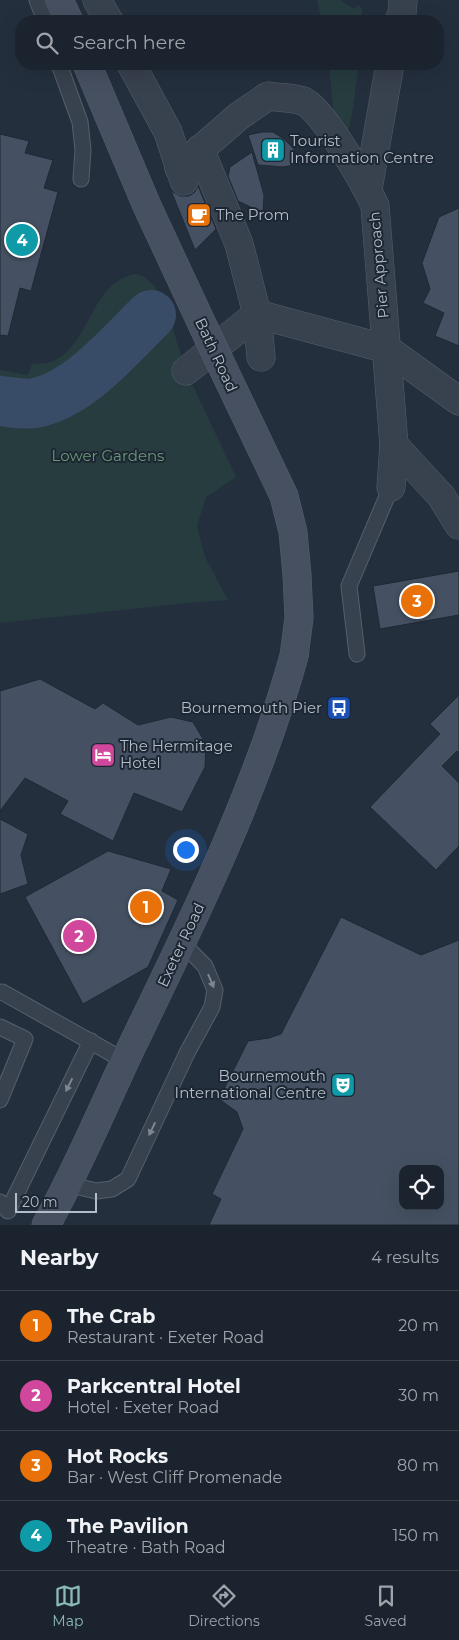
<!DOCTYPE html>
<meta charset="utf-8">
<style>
:root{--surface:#1b232e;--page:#242b36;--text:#f1f3f6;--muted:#a0a4aa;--line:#39404a;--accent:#8bbbb9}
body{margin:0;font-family:Montserrat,sans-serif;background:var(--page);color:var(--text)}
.controls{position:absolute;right:15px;bottom:15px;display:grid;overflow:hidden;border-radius:10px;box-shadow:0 5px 20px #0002}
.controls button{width:45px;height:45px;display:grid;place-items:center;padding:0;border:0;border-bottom:1px solid var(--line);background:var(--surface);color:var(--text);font:25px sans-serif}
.scale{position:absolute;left:15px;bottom:12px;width:82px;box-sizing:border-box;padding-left:5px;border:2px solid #b4bcc9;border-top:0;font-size:14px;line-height:18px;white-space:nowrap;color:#b4bcc9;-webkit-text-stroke:4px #1d2633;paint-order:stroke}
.you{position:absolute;left:185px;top:849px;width:18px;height:18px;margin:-12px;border:4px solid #fff;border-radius:50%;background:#1a73e8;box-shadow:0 0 0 8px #1a73e833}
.badge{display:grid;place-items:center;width:32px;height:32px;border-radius:50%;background:var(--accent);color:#fff;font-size:16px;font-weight:700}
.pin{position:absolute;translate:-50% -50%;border:2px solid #fff;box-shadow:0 1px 5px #0006}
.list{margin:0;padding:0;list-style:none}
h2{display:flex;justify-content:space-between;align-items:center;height:65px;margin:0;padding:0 20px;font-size:21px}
h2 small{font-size:16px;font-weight:400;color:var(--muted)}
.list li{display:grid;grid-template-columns:32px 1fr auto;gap:15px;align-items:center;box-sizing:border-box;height:70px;padding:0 20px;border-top:1px solid var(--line)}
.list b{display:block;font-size:19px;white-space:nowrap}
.list p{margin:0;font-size:16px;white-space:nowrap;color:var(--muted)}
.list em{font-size:16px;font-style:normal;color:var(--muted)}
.icon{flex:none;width:28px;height:28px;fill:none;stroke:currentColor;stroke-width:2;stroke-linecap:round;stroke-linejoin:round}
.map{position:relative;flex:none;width:459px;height:1225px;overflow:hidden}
.search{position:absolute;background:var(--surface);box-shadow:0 5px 20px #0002;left:15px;right:15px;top:15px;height:55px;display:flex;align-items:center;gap:12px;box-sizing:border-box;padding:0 18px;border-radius:20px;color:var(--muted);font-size:19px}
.sheet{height:345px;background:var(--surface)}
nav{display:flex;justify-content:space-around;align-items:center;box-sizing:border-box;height:70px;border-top:1px solid var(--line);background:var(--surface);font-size:14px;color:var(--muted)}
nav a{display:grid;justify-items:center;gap:2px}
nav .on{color:var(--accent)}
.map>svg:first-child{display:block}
.green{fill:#263c3f}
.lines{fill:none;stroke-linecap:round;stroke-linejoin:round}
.river{stroke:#394c67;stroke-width:50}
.building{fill:#455162;stroke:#1f2835;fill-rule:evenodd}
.lane-casing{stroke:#565f6c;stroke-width:17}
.street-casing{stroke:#565f6c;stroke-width:29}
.secondary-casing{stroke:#565f6c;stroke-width:29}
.lane{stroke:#38414e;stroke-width:15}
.street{stroke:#38414e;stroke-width:28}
.secondary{stroke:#465061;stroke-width:28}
.secondary-bridge-casing{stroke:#565f6c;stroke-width:29;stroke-linecap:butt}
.secondary-bridge{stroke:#465061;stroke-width:28}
.oneway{fill:#7c8592}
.labels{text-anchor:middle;stroke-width:4;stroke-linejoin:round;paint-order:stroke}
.poi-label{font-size:15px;fill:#b4bcc9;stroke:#1d2633;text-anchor:start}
.street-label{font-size:15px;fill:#b4bcc9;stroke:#1d2633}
.park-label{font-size:15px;fill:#6b9a76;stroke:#1d2633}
</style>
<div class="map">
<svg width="459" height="1225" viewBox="0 0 459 1225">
<rect width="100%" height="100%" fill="#242f3e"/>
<g class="green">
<polygon points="317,0 340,0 354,9 358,5 362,9 362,21 322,21"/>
<polygon points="329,64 359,64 352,114 347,136 335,130"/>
<path d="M 136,274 L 143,276 L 155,286 L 171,323 L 186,371 L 236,477 L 206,497 L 197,526 L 205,557 L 228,600 L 187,603 L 0,623 L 0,370 L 28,375 L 32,364 C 38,363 46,364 51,362 C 91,347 90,281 136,274 Z"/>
</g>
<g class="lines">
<path class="river" d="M 0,401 C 11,402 24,405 35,403 C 80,394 119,346 151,315"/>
</g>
<g class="building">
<polygon points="262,132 273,132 284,139 293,148 301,164 283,167 258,165 248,135"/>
<polygon points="0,134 29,141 25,153 53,160 44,188 58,192 31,291 20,288 8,336 0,335"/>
<polygon points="252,152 264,195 263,213 238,201 228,176 230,167"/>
<polygon points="168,183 173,192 181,196 189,196 195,192 198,186 216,229 195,250"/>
<polygon points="459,208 459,346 435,336 444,313 423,303 430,289 422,263 439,217"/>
<polygon points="459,571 459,615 380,629 373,586"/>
<polygon points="40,679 95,709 103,703 138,725 171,717 193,722 206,744 205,767 182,812 134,793 113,841 60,814 68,801 25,778 0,811 0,691"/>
<polygon points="459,695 459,753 457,751 442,766 459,783 459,846 436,870 370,807 440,734 430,724"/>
<polygon points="0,819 28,834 21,855 28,884 0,894"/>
<polygon points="108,851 171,869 162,891 178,900 148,967 83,1004 25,897"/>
<path d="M 341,917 L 421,955 L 459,940 L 459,1225 L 209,1225 L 221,1199 L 212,1194 L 243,1129 L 237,1112 L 219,1099 L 248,1041 L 269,1038 L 281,1034 ZM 403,1169 L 440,1169 L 440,1206 L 403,1206 Z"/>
</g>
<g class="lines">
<defs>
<g id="lane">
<polyline points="37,0 45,21"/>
<polyline points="59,64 80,122 83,150 81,179"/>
<polyline points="357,654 349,586 391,487"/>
<polyline points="2,992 125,1061"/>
<polyline points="0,1027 25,1039 0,1100"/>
<polyline points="67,1184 96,1191 112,1189 128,1179 187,1053 212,1007 215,990 205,966 182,943"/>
<polyline points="0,1202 8,1211 91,1041"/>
</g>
<g id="street">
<polyline points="97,0 109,21"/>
<polyline points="399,21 402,13 403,0"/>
<polyline points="131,64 168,132 184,181"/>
<polyline points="200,149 239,244 257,314 261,357"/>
<path d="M 179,168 L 239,116 L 268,96 C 279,98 292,97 303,101 C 322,108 366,185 375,206 L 394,445 L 391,487"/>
<polyline points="368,189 390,64"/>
<polyline points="186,371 257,314 387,349 459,401"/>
<polyline points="394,445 441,496 459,525"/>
</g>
<g id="secondary">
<polyline points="59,0 69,21"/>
<path d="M 46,1225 C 78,1168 103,1107 131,1048 C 193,920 256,793 294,656"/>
</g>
</defs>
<use href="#lane" class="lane-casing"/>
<use href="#street" class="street-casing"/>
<use href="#secondary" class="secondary-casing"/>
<use href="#lane" class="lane"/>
<use href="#street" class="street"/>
<use href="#secondary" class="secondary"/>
<defs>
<polyline id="secondary-bridge" points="87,64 147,206 209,339 284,496 293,532 297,575 299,618 294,656"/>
</defs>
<use href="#secondary-bridge" class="secondary-bridge-casing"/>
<use href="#secondary-bridge" class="secondary-bridge"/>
</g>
<defs><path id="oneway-solid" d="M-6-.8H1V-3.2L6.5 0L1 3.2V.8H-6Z" transform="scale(1.25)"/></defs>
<g class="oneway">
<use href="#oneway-solid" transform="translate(211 981) rotate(67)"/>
<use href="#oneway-solid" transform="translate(69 1085) rotate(116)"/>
<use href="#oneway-solid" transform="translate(152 1129) rotate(115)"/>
</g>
<defs>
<symbol id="building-square" viewBox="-11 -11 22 22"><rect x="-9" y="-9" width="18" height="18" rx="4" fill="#0f9aa8" stroke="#1d2633"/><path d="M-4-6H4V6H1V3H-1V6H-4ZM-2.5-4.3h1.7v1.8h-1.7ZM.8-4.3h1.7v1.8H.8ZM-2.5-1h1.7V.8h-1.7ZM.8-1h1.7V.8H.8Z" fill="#fff"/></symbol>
<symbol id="cafe-square" viewBox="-11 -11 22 22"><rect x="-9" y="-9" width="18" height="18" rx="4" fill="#e8710a" stroke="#1d2633"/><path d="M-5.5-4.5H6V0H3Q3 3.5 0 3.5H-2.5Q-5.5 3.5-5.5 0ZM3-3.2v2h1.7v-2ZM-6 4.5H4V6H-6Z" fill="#fff"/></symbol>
<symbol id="bus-square" viewBox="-11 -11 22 22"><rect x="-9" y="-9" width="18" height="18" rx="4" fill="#1a4fb4" stroke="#1d2633"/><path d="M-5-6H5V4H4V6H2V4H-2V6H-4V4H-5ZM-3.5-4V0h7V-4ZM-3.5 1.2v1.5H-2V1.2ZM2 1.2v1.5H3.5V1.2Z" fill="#fff"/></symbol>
<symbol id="hotel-square" viewBox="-11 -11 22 22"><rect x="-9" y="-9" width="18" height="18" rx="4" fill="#d1479c" stroke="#1d2633"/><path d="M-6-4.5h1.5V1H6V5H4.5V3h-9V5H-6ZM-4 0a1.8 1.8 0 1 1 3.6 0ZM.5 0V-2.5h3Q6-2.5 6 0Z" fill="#fff"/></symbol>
<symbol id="theatre-square" viewBox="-11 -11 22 22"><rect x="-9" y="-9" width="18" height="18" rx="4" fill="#0f9aa8" stroke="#1d2633"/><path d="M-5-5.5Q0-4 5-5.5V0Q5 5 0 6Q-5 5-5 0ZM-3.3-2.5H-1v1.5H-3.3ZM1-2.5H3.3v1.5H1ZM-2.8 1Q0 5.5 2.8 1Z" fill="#fff"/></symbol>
</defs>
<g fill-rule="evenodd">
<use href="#building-square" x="259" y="136" width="28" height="28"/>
<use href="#cafe-square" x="185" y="201" width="28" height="28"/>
<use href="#bus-square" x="325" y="694" width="28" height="28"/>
<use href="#hotel-square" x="89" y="741" width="28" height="28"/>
<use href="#theatre-square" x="329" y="1071" width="28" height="28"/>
</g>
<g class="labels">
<g class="poi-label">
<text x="290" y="146">Tourist<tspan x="290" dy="17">Information Centre</tspan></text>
<text x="216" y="220">The Prom</text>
<text x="322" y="713" text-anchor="end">Bournemouth Pier</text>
<text x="120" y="751">The Hermitage<tspan x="120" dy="17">Hotel</tspan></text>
<text x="326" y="1081" text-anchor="end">Bournemouth<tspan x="326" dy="17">International Centre</tspan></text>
</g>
<g class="street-label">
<text transform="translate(379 265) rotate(-95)" y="5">Pier Approach</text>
<text transform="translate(216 355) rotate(65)" y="5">Bath Road</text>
<text transform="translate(181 945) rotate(-65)" y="5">Exeter Road</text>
</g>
<g class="park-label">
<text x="108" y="461">Lower Gardens</text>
</g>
</g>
</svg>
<div class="controls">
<button><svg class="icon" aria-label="locate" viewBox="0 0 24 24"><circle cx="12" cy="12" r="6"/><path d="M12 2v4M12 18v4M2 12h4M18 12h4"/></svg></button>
</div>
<div class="scale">20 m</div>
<div class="you"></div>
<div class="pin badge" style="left:146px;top:907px;background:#e8710a">1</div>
<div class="pin badge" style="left:79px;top:936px;background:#d1479c">2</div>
<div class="pin badge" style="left:417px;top:601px;background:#e8710a">3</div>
<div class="pin badge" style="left:22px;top:240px;background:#0f9aa8">4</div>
<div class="search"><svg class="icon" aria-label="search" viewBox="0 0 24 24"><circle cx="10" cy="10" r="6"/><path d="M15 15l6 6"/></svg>Search here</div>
</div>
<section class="sheet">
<h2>Nearby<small>4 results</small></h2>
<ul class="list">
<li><span class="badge" style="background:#e8710a">1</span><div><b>The Crab</b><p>Restaurant · Exeter Road</p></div><em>20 m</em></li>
<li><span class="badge" style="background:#d1479c">2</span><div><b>Parkcentral Hotel</b><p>Hotel · Exeter Road</p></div><em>30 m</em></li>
<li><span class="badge" style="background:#e8710a">3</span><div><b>Hot Rocks</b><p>Bar · West Cliff Promenade</p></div><em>80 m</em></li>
<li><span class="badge" style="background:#0f9aa8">4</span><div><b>The Pavilion</b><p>Theatre · Bath Road</p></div><em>150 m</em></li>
</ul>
</section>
<nav>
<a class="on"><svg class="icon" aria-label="map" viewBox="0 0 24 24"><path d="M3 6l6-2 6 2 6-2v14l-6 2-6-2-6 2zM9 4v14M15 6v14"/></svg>Map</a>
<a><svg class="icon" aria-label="directions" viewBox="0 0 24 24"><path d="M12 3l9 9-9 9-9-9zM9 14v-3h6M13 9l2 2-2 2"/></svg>Directions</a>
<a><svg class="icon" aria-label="saved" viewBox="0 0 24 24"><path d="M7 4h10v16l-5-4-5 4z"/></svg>Saved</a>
</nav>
